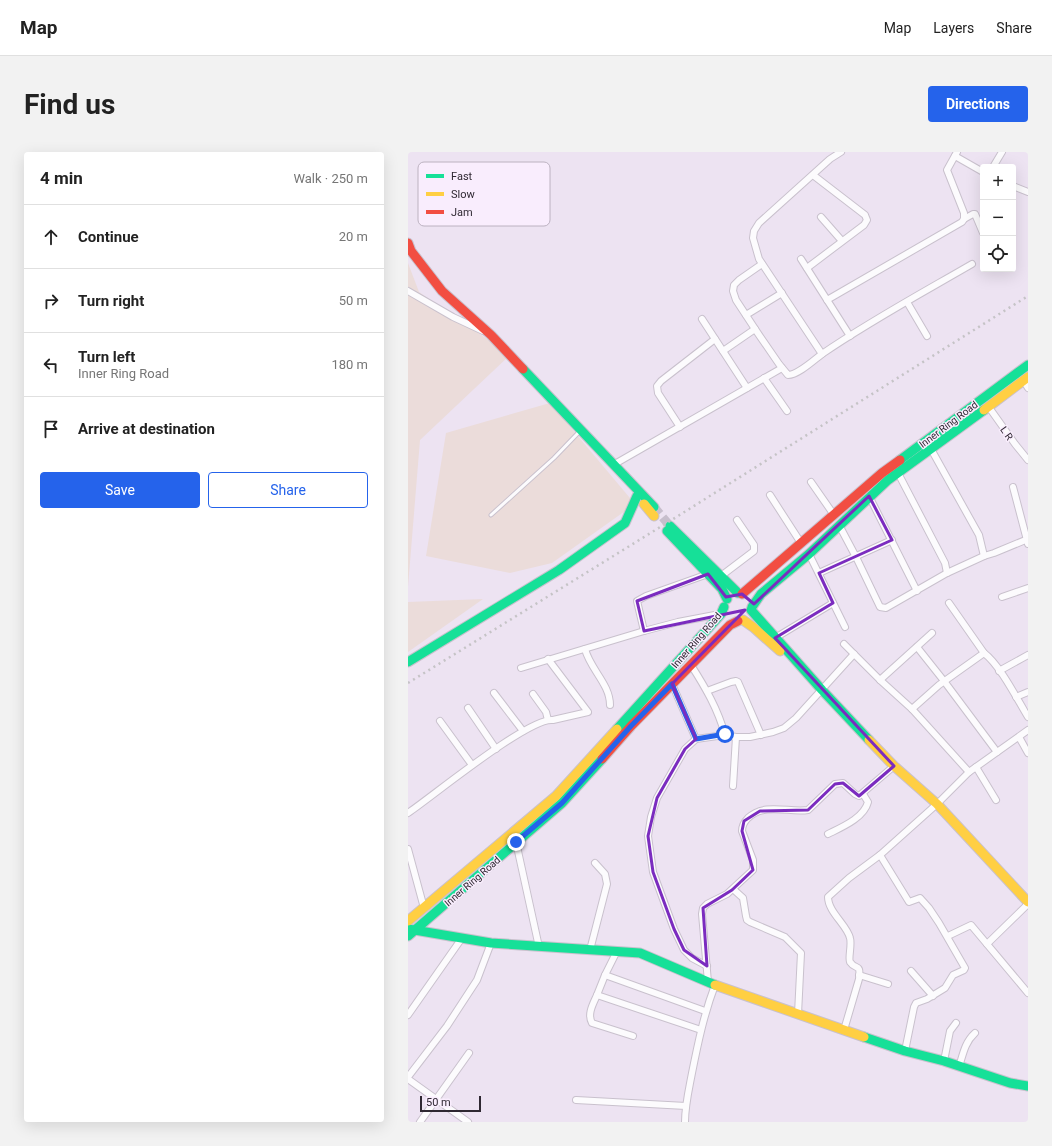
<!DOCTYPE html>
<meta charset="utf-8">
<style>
:root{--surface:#fff;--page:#f2f2f2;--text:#222;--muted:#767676;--line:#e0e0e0;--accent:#2563eb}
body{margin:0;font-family:Roboto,sans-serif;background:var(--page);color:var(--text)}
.controls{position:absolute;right:12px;top:12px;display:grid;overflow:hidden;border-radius:4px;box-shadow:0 4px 16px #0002}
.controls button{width:36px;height:36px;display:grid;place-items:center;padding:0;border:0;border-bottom:1px solid var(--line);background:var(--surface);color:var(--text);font:20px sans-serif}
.scale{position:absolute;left:12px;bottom:10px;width:61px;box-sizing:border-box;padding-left:4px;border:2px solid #2f2832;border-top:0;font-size:11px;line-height:14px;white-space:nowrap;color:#2f2832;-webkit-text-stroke:3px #f9edfd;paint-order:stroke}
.stop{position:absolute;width:12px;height:12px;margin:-9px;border:3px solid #2563eb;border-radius:50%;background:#fff}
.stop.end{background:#2563eb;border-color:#fff;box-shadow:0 1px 4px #0008}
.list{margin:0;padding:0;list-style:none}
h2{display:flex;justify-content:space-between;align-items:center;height:52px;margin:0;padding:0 16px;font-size:17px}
h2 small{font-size:13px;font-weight:400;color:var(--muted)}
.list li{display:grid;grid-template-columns:26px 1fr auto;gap:12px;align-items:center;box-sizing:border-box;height:64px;padding:0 16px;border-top:1px solid var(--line)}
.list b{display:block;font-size:15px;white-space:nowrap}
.list p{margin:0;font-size:13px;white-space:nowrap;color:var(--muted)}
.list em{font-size:13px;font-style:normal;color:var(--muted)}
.actions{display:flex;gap:8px;padding:12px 16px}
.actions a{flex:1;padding:9px 0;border:1px solid var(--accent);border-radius:4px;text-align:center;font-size:14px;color:var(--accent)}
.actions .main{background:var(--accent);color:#fff}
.icon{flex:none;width:22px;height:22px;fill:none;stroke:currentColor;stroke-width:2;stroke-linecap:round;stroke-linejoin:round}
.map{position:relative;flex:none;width:620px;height:970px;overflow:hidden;border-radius:4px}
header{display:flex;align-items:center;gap:24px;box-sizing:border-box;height:56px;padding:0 20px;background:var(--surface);border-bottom:1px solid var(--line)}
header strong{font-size:19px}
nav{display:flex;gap:22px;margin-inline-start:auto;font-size:14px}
.intro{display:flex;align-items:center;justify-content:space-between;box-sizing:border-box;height:96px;padding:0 24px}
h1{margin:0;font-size:28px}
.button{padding:10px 18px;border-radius:4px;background:var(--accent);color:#fff;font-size:14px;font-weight:700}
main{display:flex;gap:24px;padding:0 24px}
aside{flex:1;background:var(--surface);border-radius:4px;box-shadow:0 4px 16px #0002}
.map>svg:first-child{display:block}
.industrial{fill:#ebdcda}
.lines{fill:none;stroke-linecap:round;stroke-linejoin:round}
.secondary-tunnel{stroke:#c7becc;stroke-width:9;stroke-dasharray:9 4.5;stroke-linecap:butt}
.lane-casing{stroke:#c9c1cd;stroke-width:5}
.street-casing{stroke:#c9c1cd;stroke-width:8}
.fast-casing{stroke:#c9c1cd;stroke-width:11}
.slow-casing{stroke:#c9c1cd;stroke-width:11}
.jam-casing{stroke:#c9c1cd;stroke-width:11}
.lane{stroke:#fcfbfd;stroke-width:3}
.street{stroke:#fcfbfd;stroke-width:6}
.fast{stroke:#16e098;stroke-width:9}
.slow{stroke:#ffcf43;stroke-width:9}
.jam{stroke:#f24e42;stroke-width:9}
.rail{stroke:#c5c3c6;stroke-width:2.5;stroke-dasharray:2 4;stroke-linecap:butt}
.route{stroke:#2563eb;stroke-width:5}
.marked{fill:none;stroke:#7b2cbf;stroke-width:3;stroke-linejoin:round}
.labels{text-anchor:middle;stroke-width:3;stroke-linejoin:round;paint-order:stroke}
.street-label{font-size:10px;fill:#2f2832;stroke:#f9edfd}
.key{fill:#f9edfd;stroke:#bcb2c0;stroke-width:1}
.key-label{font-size:11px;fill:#2f2832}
</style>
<header>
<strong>Map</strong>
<nav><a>Map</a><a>Layers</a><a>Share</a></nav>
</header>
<div class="intro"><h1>Find us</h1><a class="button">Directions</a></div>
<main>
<aside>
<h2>4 min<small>Walk · 250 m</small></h2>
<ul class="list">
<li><svg class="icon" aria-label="ahead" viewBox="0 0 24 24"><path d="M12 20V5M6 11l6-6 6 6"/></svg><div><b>Continue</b></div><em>20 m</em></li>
<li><svg class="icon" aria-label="right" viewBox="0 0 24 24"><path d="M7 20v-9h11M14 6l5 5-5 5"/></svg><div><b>Turn right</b></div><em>50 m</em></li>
<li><svg class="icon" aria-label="left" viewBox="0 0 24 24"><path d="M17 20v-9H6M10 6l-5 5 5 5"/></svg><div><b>Turn left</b><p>Inner Ring Road</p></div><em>180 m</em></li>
<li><svg class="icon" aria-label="arrive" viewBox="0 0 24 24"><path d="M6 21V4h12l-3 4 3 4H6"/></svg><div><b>Arrive at destination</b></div></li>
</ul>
<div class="actions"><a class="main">Save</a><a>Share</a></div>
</aside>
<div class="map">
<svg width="620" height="970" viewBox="0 0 620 970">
<rect width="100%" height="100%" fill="#ede3f2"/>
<g class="industrial">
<polygon points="0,111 11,140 102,203 12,288 0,435"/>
<polygon points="142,251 227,352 144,411 102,421 18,404 38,281"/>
<polygon points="75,447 0,500 0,450"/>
</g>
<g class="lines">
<polyline class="secondary-tunnel" points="246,355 262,374"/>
<defs>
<polyline id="lane" points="83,363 146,306 172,279"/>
<g id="street">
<polyline points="547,4 575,20"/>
<polyline points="585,15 594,0"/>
<polyline points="605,34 620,40"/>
<polyline points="413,65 434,89"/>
<polyline points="556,67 565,62 567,62 575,81"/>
<polyline points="393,107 442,184"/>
<path d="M 354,112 L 331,128 L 326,133 L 325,139 L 328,148 L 349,180 L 371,212 L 380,223 C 390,223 406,208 414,202 C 462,169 514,141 564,112"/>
<polyline points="399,116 456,73 459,68 457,63 405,23"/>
<polyline points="0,139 45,165 75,179"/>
<polyline points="419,148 554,70 556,67 556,61 539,18 549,0"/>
<polyline points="499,150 519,184"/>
<polyline points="338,163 374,141"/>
<polyline points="294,167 339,236"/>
<polyline points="315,199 347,177"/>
<polyline points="414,202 351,107 345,86 346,79 351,71 422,7 433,0"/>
<polyline points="356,226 379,259"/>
<polyline points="615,228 620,236"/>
<polyline points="580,254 607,292 620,308"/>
<polyline points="272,275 250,241 249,234 253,229 307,187"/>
<polyline points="523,297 571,383 576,404"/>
<polyline points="205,313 374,216"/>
<polyline points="490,321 537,411 539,421"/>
<polyline points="403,330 426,363"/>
<polyline points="605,335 620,392"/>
<polyline points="362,343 393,391"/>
<polyline points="461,344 509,439"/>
<polyline points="431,373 448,405 472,455 478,456 539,421 576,404 586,401 620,387"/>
<polyline points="401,402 437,475"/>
<polyline points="411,421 484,388"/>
<polyline points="313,424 346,399 346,393 329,368"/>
<polyline points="594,445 620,436"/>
<path d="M 541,451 L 576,501 C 592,513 609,547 620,565"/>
<polyline points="236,479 229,449 238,444 300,422"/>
<polyline points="367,486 425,451"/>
<polyline points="436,492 472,528 504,557 561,620"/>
<polyline points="509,495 536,529 589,600"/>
<path d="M 177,497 C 182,517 202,532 202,553"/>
<path d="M 283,513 C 297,535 310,557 317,583"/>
<polyline points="113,516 236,479 270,470 312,462"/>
<polyline points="591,519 620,503"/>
<polyline points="472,528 524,481"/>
<polyline points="264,532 288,587"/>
<polyline points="299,539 323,530 328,529 330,530 353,583"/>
<polyline points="86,541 115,579"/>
<polyline points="125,542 138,560 140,568"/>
<polyline points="608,545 620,540"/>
<polyline points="60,556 88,597"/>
<polyline points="504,557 531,533 576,501"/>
<polyline points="32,569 64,613"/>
<polyline points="611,585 620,601"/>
<polyline points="568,615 588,648"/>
<polyline points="325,634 328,585"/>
<path d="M 0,661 C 25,644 121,565 145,568 L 180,560 L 140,507"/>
<path d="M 420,682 C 434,675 456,666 460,650 L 455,642"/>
<polyline points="108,690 131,795"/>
<polyline points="0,697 16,756"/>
<polyline points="472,703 501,750 512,746 521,756 531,771 557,816 556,818 545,823 537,836 519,847 508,851 506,855 497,899"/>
<polyline points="325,737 335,746 338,764 339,768 342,770 377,785 393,801 390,862"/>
<polyline points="540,784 563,773 620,841"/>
<polyline points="579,792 620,752"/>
<polyline points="182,798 199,732 197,722 187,711"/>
<polyline points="209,799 197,823 189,843 293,878"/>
<polyline points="299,814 284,806 276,798 266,777 245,720 240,684 243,665 249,646 277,597 288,587 317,583 328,585 342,585 365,580 376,576 388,566 446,502"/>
<polyline points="503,819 525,844"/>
<polyline points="197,823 297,859"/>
<polyline points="451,823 480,832"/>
<path d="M 300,830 L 294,762 L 295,756 L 299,752 L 319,742 L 345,718 L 345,708 L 334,679 C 334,673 336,670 340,666 C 357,650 381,661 400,658 L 427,632 L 435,631 L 447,642 L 451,644 L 486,614"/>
<path d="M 189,843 C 185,852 179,862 184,871 L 225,884"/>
<polyline points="0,863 54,786"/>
<path d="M 436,878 L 451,827 C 453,810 448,819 442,810 C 440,806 444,793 442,786 C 439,773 420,760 420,745 L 441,726 L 472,703 L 529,652 L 561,620 L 620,578"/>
<polyline points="536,909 542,879 548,871"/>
<path d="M 551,915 C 555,902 557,890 567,881"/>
<polyline points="0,925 39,874 69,828 83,791"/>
<polyline points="0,927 60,970"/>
<polyline points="168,948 278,954"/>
<polyline points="12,970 61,901"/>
<path d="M 277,970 C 277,953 281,937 284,921 C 290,891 296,862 307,833"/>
</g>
<g id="fast">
<polyline points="115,217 246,355"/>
<polyline points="492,308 620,213"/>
<polyline points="262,374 330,441"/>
<polyline points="259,379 314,437 319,447"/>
<polyline points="344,455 353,442 401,402 480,328 576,258"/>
<polyline points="343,458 414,538 461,588"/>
<polyline points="0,510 151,418 217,371 229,344"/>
<polyline points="209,577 313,462 316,455"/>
<polyline points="0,777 83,791 232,801 307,833"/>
<polyline points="0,784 154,651 194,607"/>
<polyline points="456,885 497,899 536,909 602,931 620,934"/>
</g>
<g id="slow">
<polyline points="576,258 620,225"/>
<polyline points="236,352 246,364"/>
<polyline points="335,468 345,475 372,499"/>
<polyline points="461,588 486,614 529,652 620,750"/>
<polyline points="0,769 148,644 209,577"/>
<polyline points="307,833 456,885"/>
</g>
<g id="jam">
<polyline points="0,91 3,99 34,139 83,183 115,217"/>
<polyline points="334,442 474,321 492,308"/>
<polyline points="194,607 223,574 322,473 330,469"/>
</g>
</defs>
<use href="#lane" class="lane-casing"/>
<use href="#street" class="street-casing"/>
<use href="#fast" class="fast-casing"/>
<use href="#slow" class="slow-casing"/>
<use href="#jam" class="jam-casing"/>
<use href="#lane" class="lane"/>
<use href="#street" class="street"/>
<use href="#fast" class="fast"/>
<use href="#slow" class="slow"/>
<use href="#jam" class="jam"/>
<polyline class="rail" points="0,531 270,364 620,144"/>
</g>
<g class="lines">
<polyline class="route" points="108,690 154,651 223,574 264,532 288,587 317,582"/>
</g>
<path class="marked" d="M 461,344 L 484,388 L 411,421 L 425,451 L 367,486 L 486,614 L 451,644 L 435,631 L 427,632 L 400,658 L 352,659 L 336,669 L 334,679 L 345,718 L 324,738 L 295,756 L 299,814 L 276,798 L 266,777 L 245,720 L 240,684 L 249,646 L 277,597 L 288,587 L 264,532 L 337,458 L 236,479 L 229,449 L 300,422 L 318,445 L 334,442 L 346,452 Z"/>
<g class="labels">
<g class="street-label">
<text transform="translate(540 272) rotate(-37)" y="4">Inner Ring Road</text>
<text transform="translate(599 281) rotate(55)" y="4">L R</text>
<text transform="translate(288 488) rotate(-49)" y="4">Inner Ring Road</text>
<text transform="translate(64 729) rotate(-41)" y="4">Inner Ring Road</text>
</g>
</g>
<rect x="10" y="10" width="132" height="64" rx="6" class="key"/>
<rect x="18" y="22" width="18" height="4" fill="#16e098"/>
<rect x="18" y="40" width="18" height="4" fill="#ffcf43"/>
<rect x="18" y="58" width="18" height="4" fill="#f24e42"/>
<g class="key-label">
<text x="43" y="28">Fast</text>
<text x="43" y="46">Slow</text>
<text x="43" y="64">Jam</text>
</g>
</svg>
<div class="controls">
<button>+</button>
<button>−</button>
<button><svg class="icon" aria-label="locate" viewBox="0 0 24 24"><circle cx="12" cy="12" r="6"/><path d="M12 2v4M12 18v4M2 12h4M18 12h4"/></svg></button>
</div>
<div class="scale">50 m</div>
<div class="stop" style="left:317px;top:582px"></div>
<div class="stop end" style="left:108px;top:690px"></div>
</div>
</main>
